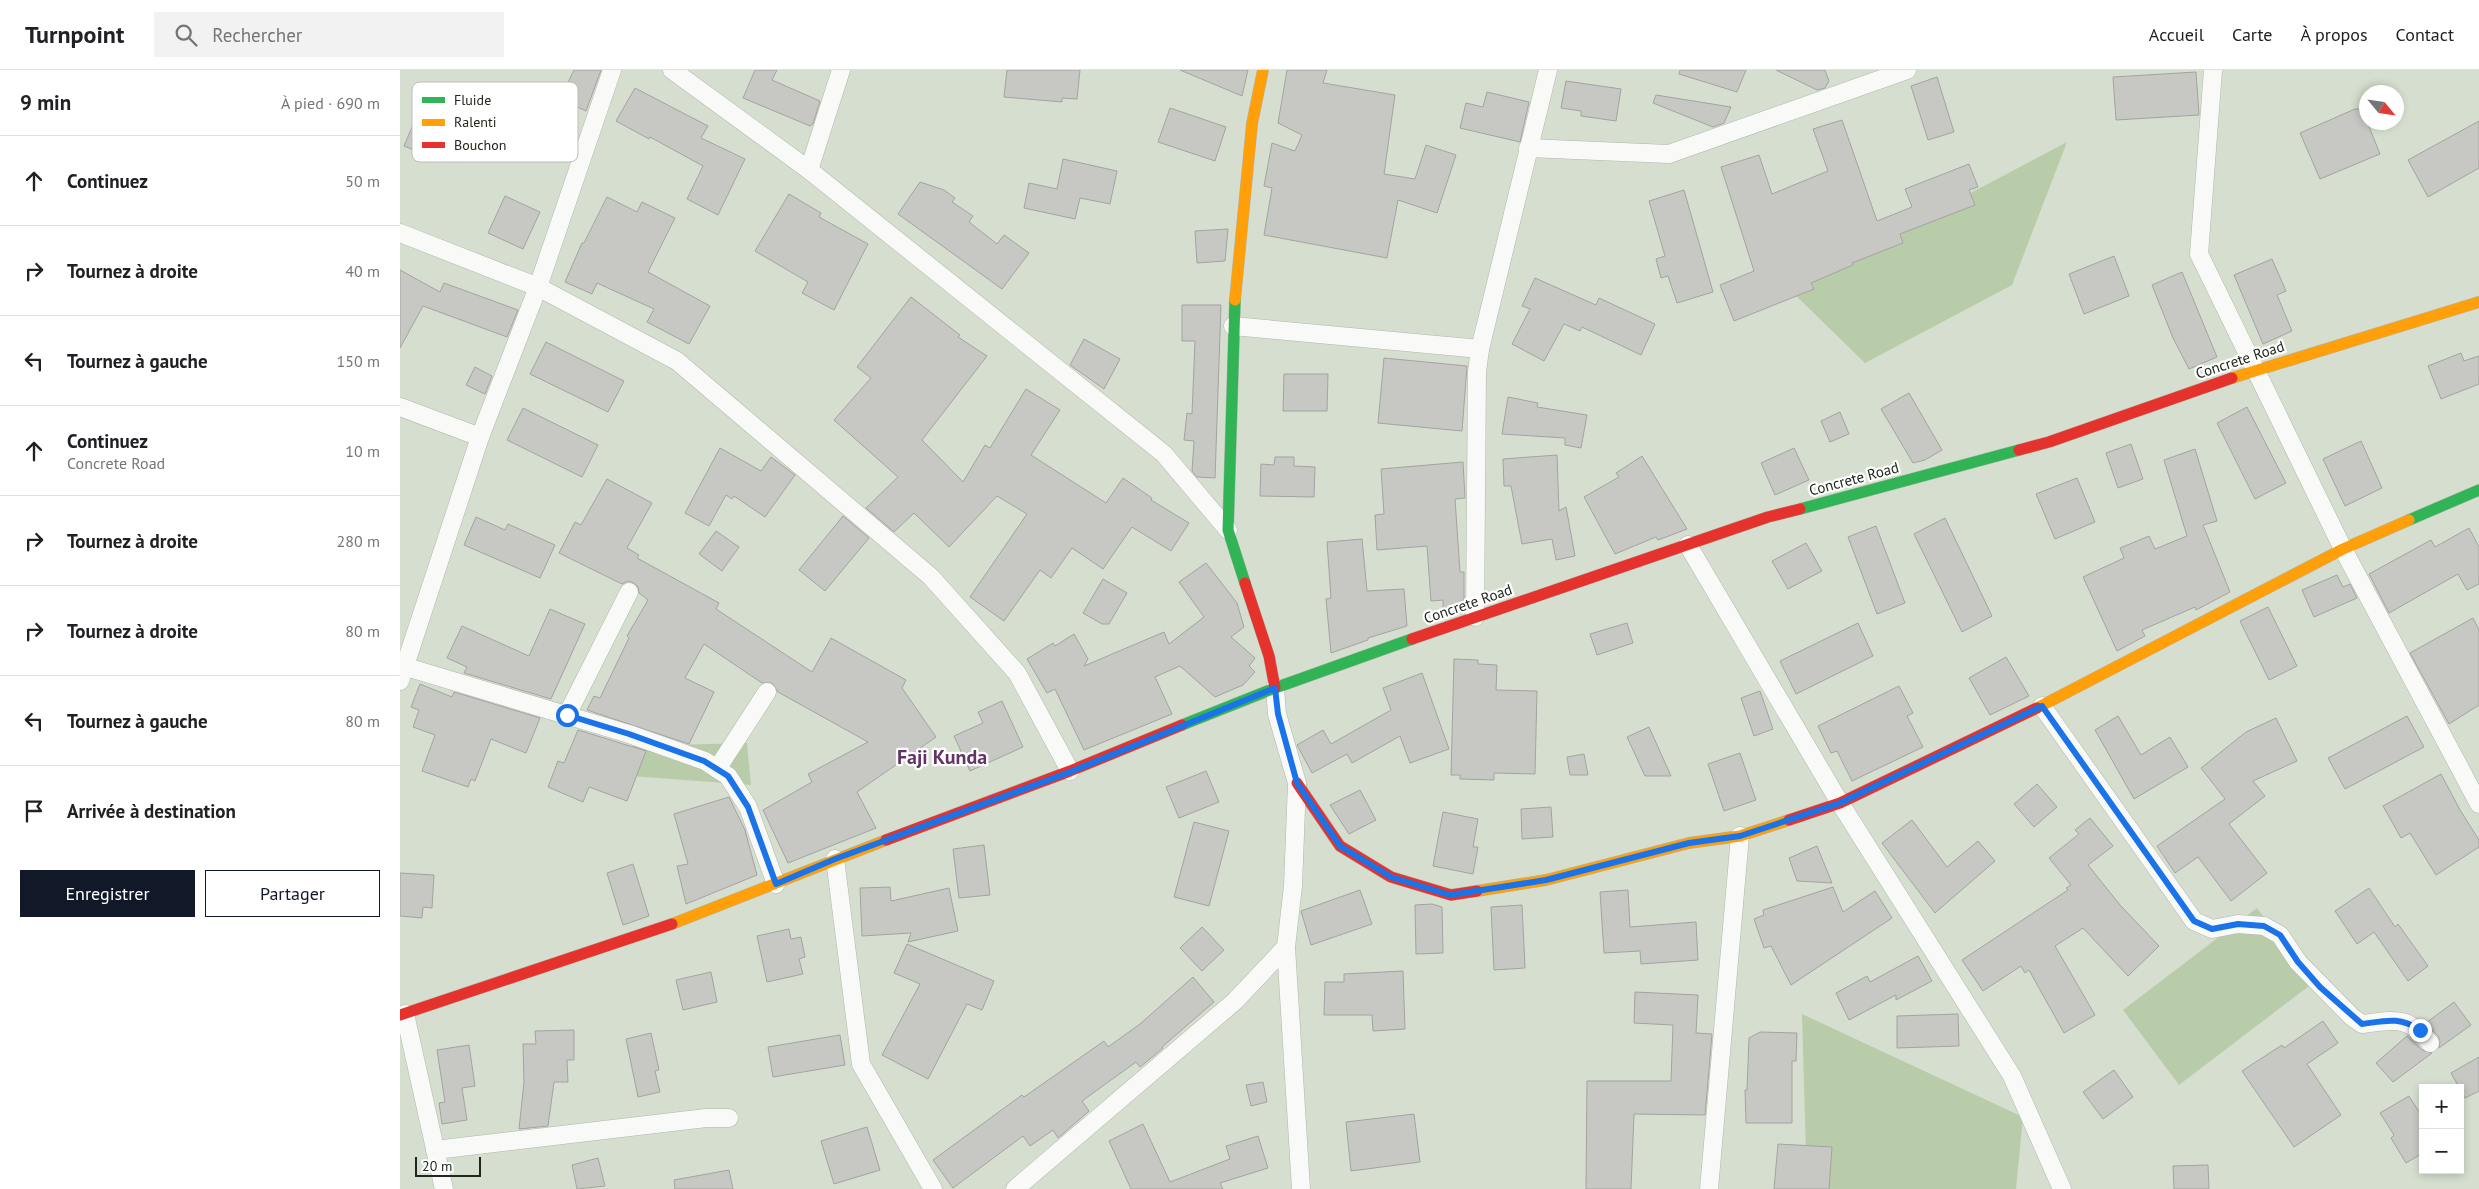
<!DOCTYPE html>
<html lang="fr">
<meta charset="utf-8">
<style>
:root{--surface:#fff;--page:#f2f2f2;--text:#202124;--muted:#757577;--line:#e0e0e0;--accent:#111827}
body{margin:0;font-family:"PT Sans",sans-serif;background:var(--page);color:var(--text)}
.controls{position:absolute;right:15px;bottom:15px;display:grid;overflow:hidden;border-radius:0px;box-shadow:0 2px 8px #0003}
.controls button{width:45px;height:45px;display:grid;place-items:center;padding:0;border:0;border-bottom:1px solid var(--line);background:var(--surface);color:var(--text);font:25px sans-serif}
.compass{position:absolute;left:1959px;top:15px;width:45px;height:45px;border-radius:50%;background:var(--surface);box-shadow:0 2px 8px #0003;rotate:119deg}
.scale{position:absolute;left:15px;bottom:12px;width:66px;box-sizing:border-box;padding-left:5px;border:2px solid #21271c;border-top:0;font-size:14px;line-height:18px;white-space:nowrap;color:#21271c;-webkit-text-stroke:4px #fff;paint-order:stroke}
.stop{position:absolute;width:15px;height:15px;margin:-11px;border:4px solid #1a73e8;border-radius:50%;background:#fff}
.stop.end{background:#1a73e8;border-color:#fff;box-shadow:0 1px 5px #0008}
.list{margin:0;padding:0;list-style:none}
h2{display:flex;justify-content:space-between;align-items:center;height:65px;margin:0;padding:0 20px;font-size:21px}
h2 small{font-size:16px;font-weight:400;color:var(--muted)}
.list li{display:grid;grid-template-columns:32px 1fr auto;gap:15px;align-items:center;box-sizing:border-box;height:90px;padding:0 20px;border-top:1px solid var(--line)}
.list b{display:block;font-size:19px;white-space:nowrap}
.list p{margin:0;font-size:16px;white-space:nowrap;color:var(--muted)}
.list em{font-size:16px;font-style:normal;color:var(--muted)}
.actions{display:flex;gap:10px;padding:15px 20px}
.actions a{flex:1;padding:11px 0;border:1px solid var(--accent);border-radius:0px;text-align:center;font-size:18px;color:var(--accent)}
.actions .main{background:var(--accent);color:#fff}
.icon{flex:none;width:28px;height:28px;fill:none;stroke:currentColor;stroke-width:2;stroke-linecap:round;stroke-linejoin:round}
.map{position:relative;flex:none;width:2079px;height:1119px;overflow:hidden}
header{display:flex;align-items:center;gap:30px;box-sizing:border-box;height:70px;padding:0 25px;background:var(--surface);border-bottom:1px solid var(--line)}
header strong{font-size:24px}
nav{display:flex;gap:28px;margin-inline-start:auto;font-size:18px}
.search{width:350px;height:45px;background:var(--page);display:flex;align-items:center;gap:12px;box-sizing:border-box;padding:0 18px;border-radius:0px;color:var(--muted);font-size:19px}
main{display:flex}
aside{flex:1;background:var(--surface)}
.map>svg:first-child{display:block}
.green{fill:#b9ccaa}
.building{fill:#c7c7c4;stroke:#a3a3a0}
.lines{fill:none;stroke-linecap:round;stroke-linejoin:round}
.street-casing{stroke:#b0b7ab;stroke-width:19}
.fast-casing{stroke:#b0b7ab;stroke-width:12}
.slow-casing{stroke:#b0b7ab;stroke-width:12}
.jam-casing{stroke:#b0b7ab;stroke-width:12}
.street{stroke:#f9faf8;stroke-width:18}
.fast{stroke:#30b455;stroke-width:11}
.slow{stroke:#ff9f0a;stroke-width:11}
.jam{stroke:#e5322d;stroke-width:11}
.route{stroke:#1a73e8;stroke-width:6}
.labels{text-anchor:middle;stroke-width:4.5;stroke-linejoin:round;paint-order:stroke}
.street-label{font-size:15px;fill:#21271c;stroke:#fff}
.district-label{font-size:20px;font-weight:bold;fill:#643366;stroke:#fff}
.key{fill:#fff;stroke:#bcbebb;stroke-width:1}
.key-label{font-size:14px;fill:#21271c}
</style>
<header>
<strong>Turnpoint</strong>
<div class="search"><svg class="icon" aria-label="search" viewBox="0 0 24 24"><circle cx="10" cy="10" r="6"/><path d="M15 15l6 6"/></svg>Rechercher</div>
<nav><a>Accueil</a><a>Carte</a><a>À propos</a><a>Contact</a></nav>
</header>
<main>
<aside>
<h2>9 min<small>À pied · 690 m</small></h2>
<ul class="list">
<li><svg class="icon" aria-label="ahead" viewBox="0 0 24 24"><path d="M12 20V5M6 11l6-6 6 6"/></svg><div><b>Continuez</b></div><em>50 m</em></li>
<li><svg class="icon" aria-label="right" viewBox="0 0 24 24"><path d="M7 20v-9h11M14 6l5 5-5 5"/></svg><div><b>Tournez à droite</b></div><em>40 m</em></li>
<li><svg class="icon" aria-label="left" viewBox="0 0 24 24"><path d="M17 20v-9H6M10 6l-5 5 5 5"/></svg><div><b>Tournez à gauche</b></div><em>150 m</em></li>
<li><svg class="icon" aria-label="ahead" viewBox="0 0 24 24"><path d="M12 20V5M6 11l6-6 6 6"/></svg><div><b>Continuez</b><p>Concrete Road</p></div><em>10 m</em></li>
<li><svg class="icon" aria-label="right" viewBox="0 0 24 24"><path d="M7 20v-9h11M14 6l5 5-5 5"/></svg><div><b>Tournez à droite</b></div><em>280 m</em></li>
<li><svg class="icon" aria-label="right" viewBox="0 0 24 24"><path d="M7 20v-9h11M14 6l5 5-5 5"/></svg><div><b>Tournez à droite</b></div><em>80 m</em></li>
<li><svg class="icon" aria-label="left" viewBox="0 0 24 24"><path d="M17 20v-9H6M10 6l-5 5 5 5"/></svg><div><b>Tournez à gauche</b></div><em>80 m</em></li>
<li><svg class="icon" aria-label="arrive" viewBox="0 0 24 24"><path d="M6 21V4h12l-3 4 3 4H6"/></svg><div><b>Arrivée à destination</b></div></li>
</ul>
<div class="actions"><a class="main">Enregistrer</a><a>Partager</a></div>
</aside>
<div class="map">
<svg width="2079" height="1119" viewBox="0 0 2079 1119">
<rect width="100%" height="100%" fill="#d6dfcf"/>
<g class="green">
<polygon points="1667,72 1612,215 1465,293 1389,219"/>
<polygon points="347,673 351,715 231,706 232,676"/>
<polygon points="1857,838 1913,913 1779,1015 1723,940"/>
<polygon points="1402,944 1623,1047 1616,1119 1407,1119"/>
</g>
<g class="building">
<polygon points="174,0 201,0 186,41 160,29"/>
<polygon points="355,0 377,0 372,10 420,31 413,54 410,56 343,28"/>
<polygon points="607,0 680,0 677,29 662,28 662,32 604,27"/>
<polygon points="780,0 848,0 842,26"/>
<polygon points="887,0 927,0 923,13 995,25 984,104 1015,109 1026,75 1056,85 1037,143 998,130 987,188 864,165 872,118 864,116 872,73 895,81 902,65 878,53"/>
<polygon points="1280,0 1346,0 1337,22 1279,4"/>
<polygon points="1376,0 1425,0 1429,11 1425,18 1417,20"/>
<polygon points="1796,2 1799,45 1716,50 1713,7"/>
<polygon points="1537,7 1554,62 1528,70 1511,16"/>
<polygon points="1166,11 1221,19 1216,51 1181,46 1181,41 1161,38"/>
<polygon points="235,18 308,56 301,68 345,89 318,145 287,129 303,96 250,67 249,69 216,51"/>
<polygon points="1087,22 1129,32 1120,72 1060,58 1066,33 1083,37"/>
<polygon points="1256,25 1331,37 1324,53 1313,57 1253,33"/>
<polygon points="23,31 68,50 57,75 39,68 31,87 4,76"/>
<polygon points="770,38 826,57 815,91 758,72"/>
<polygon points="1955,39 1962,39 1980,84 1920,109 1900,63"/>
<polygon points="1442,50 1477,151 1512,137 1505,119 1569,94 1578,117 1569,120 1575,135 1500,164 1503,173 1452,193 1453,195 1411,213 1414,219 1334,251 1320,215 1354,201 1321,97 1359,85 1372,124 1428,101 1413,59"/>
<polygon points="2079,51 2079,98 2028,127 2008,90"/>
<polygon points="663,89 717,101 710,134 680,128 675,149 624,138 629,113 657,119"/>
<polygon points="520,112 544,120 555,128 552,132 573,146 569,152 597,174 604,165 629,183 602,219 498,144"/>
<polygon points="1284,120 1313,222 1277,233 1268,206 1261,208 1256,189 1265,186 1249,131"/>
<polygon points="389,124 421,143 419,147 468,174 434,240 402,223 408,212 355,181"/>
<polygon points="105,126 140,142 123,179 88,163"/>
<polygon points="207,127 237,142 242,132 275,148 248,202 310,236 289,274 247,252 254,239 197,213 192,224 165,212 182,173 184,173"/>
<polygon points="828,159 825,191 797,193 795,161"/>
<polygon points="1714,186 1729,226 1684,244 1669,204"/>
<polygon points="1872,189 1886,221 1877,225 1892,261 1863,274 1834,205"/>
<polygon points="0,200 40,222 44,213 118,240 107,267 23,236 0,278"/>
<polygon points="1782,202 1817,287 1789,299 1773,268 1752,215"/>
<polygon points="1135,208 1196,235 1199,228 1255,254 1241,285 1182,257 1180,261 1164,254 1144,291 1112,274 1130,239 1122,236"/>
<polygon points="511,227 560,265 558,267 587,286 522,370 563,412 585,375 590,378 626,319 660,340 631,385 706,433 723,408 752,428 751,430 789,453 771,481 732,457 703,499 672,478 651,508 640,500 604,551 570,527 627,444 597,426 549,477 514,443 494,462 466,438 498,407 434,350 471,308 457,297"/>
<polygon points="782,235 821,235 815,408 797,407 792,401 794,371 784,370 787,343 792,344 795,271 782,271"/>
<polygon points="684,269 720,289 704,319 670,295"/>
<polygon points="146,272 224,311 208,342 130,304"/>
<polygon points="2061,283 2064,291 2079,286 2079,314 2041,329 2028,296"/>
<polygon points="984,288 1067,296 1062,361 978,353"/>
<polygon points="75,297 92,306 85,324 66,315"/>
<polygon points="884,304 928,304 927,341 883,341"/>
<polygon points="1509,323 1542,380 1525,390 1513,393 1481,339"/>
<polygon points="1108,327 1138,333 1137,337 1187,345 1181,378 1165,375 1165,368 1102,364"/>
<polygon points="1847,337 1886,413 1855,429 1817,353"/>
<polygon points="123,338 198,375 182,407 107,370"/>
<polygon points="1440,342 1449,364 1430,372 1421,351"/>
<polygon points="1961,371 1982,418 1945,436 1923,389"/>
<polygon points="1731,374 1743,409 1718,418 1706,383"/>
<polygon points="320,378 361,401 371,387 395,405 365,447 334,426 332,429 326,425 309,456 285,443"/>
<polygon points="1394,378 1409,410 1375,425 1361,393"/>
<polygon points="1795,379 1817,451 1803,455 1830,522 1796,540 1795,537 1742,560 1745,566 1717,581 1683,507 1724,488 1720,478 1749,466 1755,479 1787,466 1764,390"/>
<polygon points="1157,385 1159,441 1166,437 1175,486 1156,490 1152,469 1122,474 1111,416 1104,416 1103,389"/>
<polygon points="1242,386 1287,459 1258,470 1256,467 1215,484 1184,427 1219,407 1216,403"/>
<polygon points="875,387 894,387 894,396 915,397 914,427 860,426 861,394 874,395"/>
<polygon points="1063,392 1065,428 1055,429 1060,502 1064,502 1064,535 1043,539 1043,530 1031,531 1027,476 977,480 975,445 984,444 981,399"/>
<polygon points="1677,408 1695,452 1655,469 1636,424"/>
<polygon points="207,409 252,433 227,478 239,485 237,488 319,533 316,539 412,602 431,568 506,610 502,618 536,667 457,722 476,758 388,793 363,740 412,712 408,704 468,672 378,622 372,613 362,613 304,574 285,608 314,622 289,674 187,640 194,626 200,628 229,568 227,566 248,530 239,523 238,517 234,513 228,511 222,514 159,483 175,452 181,455"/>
<polygon points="443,446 469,468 425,521 399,500"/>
<polygon points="76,447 105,460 108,454 155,475 140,508 64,475"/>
<polygon points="1545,448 1592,546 1562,562 1514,464"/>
<polygon points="1476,456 1505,533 1477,544 1448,467"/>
<polygon points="2069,458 2079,477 2079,514 2067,520 2058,504 1989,543 1969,504 2031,470 2035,477"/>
<polygon points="316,461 339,477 322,501 299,484"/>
<polygon points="962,469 967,521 1004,519 1007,556 968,568 968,570 931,583 926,529 931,528 927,472"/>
<polygon points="1406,473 1422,501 1388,519 1372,491"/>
<polygon points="806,493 837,533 844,557 831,567 855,588 849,596 855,602 843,615 815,627 780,596 755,607 772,644 684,680 655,619 647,623 627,589 653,573 655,576 674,564 688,589 684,596 764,562 769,574 804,547 779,512"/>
<polygon points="1937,505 1943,517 1950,514 1957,528 1914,547 1902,520"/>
<polygon points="703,509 727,523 709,554 702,554 683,543"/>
<polygon points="1868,537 1897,596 1869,610 1840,551"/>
<polygon points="150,539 185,554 151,629 64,603 67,597 47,588 62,556 129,586"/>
<polygon points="2073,548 2079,560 2079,635 2049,654 2010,583"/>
<polygon points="1227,553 1233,573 1197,585 1190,564"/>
<polygon points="1458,553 1473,586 1396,624 1380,591"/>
<polygon points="1606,587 1629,626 1590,645 1569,608"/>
<polygon points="1054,589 1078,590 1078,594 1097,595 1096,620 1137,621 1135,704 1094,703 1094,710 1060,709 1060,705 1051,705"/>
<polygon points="1022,603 1049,679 1010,693 1000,666 952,693 947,684 912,703 897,675 923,660 931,674 991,640 983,618"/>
<polygon points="20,614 52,627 54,622 140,648 126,683 91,669 75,711 71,709 68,717 22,701 35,665 13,657 19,640 11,637"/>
<polygon points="1499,616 1513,643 1507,646 1523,677 1452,711 1437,681 1431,683 1418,656"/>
<polygon points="1360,621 1373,659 1354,666 1341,628"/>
<polygon points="602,631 623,677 570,701 554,666 583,653 578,642"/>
<polygon points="1718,646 1741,685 1770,667 1788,697 1734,729 1695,660"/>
<polygon points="2007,646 2024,677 1945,719 1928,688"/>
<polygon points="1876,648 1897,691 1853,711 1865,726 1829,754 1867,803 1831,831 1798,787 1775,803 1757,776 1825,729 1801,698 1846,662"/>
<polygon points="1249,657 1271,706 1245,706 1227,667"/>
<polygon points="178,660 246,681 227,731 189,717 183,732 148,717 158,691 164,693"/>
<polygon points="1340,683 1356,730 1324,741 1308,694"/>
<polygon points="1184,684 1188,705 1170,705 1167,687"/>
<polygon points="806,701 819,732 779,748 766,717"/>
<polygon points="2041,704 2060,740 2079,770 2079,777 2036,805 2010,763 2001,768 1983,736"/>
<polygon points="1637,714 1657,737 1634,757 1614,734"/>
<polygon points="960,720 976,750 949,764 930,735"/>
<polygon points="329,727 345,760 357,805 286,834 277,796 288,794 274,744"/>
<polygon points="1151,737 1153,767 1122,769 1121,739"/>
<polygon points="1043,742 1078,749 1073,777 1078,777 1073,804 1033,796"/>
<polygon points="1690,748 1713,776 1688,795 1720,835 1759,876 1728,906 1683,858 1655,876 1695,945 1664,963 1629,900 1625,903 1621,896 1583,921 1562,890 1668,820 1666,818 1671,815 1649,788 1679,764 1675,760"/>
<polygon points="1512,750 1547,797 1578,771 1595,791 1535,843 1482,773"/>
<polygon points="794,752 829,761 809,836 774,827"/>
<polygon points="584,775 590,825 559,828 553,779"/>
<polygon points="1417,776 1432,813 1397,811 1389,788"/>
<polygon points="233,794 249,846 223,855 207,803"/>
<polygon points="0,803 34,805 32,838 23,837 22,848 0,846"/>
<polygon points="490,817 491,831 549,818 558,861 508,872 511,863 462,866 460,818"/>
<polygon points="1433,817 1443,842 1475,821 1492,848 1391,915 1371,876 1364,878 1354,849 1364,845 1363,840"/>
<polygon points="1969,818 1995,857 1998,854 2028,896 2008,911 1974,862 1957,874 1935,841"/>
<polygon points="960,820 972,854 911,875 901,841"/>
<polygon points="1228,820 1230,857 1296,852 1298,890 1241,894 1240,881 1204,883 1200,822"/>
<polygon points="1032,834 1042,837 1043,883 1016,884 1015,835"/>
<polygon points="1122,835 1125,898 1094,900 1091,837"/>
<polygon points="802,857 824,880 802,901 780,878"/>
<polygon points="389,859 391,869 401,867 405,887 399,889 403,904 367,912 357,866"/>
<polygon points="507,874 594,911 582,940 567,934 528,1009 482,985 520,914 494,903"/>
<polygon points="1518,886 1532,911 1496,930 1496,925 1449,950 1436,923 1467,906 1470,912"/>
<polygon points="1003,901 1005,959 973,961 972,945 924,945 925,912 944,912 944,904"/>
<polygon points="311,902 317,932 283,940 276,910"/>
<polygon points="793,907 814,932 762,977 763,978 740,997 736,992 682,1031 689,1041 658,1068 653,1060 630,1076 623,1066 553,1118 533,1090 622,1025 624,1027 704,971 708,977 740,954"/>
<polygon points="1235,922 1298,925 1296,963 1312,964 1305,1045 1234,1044 1231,1119 1186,1119 1187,1011 1271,1011 1273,955 1234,953"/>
<polygon points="2054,932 2071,955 2039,978 2040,971 2038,966 2026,953"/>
<polygon points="1558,944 1559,976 1497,978 1497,946"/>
<polygon points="1923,951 1938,973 1907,994 1941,1045 1894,1077 1842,1001 1882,975 1884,978"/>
<polygon points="174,960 174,990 167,990 168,1012 154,1012 148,1056 119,1059 124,1012 123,974 136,974 135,961"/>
<polygon points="1360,962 1397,963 1396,991 1392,991 1392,1053 1346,1053 1345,1020 1347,1020 1349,968"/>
<polygon points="251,963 259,1000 255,1001 260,1022 238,1027 226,969"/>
<polygon points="440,965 445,995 373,1007 368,977"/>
<polygon points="2007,966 2022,980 2032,983 1993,1012 1976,993"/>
<polygon points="69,975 75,1016 62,1018 67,1050 42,1054 39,1033 45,1032 37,980"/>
<polygon points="2079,987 2079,1021 2065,1028 2051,1003"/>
<polygon points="1714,1000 1733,1027 1703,1049 1683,1022"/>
<polygon points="863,1012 867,1032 851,1036 846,1015"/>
<polygon points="2009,1026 2023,1048 2023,1083 2006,1093 1991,1068 1994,1065 1980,1043"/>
<polygon points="1014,1044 1020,1092 951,1101 946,1052"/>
<polygon points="743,1054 770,1112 830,1089 826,1076 858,1066 868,1098 820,1113 823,1119 731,1119 709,1071"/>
<polygon points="467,1057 480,1100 434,1114 421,1071"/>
<polygon points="1378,1074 1432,1077 1429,1119 1374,1119"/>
<polygon points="198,1088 205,1116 177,1119 172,1095"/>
<polygon points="1808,1095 1809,1119 1774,1119 1773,1096"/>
<polygon points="329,1100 333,1119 275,1119 274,1110"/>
</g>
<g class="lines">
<defs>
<g id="street">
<polyline points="272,0 409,100 764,384 828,460"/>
<polyline points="1813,0 1799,184 1943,479 2079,734"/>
<polyline points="1128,78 1269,84 1507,0"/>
<polyline points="409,100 441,0"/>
<polyline points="0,163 138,217 277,291 531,507 617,603 670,701"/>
<polyline points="833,256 1080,279"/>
<polyline points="0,337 80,367"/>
<polyline points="1288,475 1440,733 1612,1006 1662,1119"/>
<polyline points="1075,547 1077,302 1080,279 1148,0"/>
<polyline points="0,595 229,664 305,691 328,706 348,737 376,814"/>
<polyline points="0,611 80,367 138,217 212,0"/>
<path d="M 1642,636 L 1794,851 L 1812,859 L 1838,854 L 1864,856 L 1880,865 L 1898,892 L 1952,947 L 1962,954 C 1995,950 2007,945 2030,973"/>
<polyline points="167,645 229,522"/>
<polyline points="317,699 367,622"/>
<polyline points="435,789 461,994 533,1119"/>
<polyline points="886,877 901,1119"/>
<polyline points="5,944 44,1119"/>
<polyline points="35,1080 306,1048 329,1048"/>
<polyline points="615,1119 835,931 886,877 893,816 897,713 877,644 875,618"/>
<polyline points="1309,1119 1340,766"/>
</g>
<g id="fast">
<polyline points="835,230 828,460 845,513"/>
<polyline points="1400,439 1619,380"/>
<polyline points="2009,450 2079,420"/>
<polyline points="782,655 875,618 1012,569"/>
</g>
<g id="slow">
<polyline points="835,230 852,54 863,0"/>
<polyline points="1832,308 2079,232"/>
<polyline points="1637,638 1943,479 2009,450"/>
<polyline points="1077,821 1146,810 1289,773 1340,766 1389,750"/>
<polyline points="272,854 486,770"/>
</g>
<g id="jam">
<polyline points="1619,380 1649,372 1832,308"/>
<polyline points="845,513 869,586 875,618"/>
<polyline points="1012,569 1368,447 1400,439"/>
<polyline points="897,713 940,776 991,807 1051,825 1077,821"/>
<polyline points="1389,750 1440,733 1637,638"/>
<polyline points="486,770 670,701 782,655"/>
<polyline points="0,945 272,854"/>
</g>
</defs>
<use href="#street" class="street-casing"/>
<use href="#fast" class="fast-casing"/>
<use href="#slow" class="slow-casing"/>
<use href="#jam" class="jam-casing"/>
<use href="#street" class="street"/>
<use href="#fast" class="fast"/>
<use href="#slow" class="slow"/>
<use href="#jam" class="jam"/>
</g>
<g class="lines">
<path class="route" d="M 167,645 L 229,664 L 304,691 L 328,706 L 348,737 L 376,814 L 435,789 L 670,702 L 875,618 L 878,644 L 897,713 L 940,776 L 991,807 L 1050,825 L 1146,810 L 1289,773 L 1340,766 L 1440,733 L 1642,636 L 1794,851 L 1812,859 L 1838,854 L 1864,856 L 1880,865 L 1898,892 L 1920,917 L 1962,954 C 1985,951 1999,946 2020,960"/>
</g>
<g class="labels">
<g class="street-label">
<text transform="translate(1840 290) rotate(-18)" y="5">Concrete Road</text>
<text transform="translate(1454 409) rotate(-15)" y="5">Concrete Road</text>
<text transform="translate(1068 534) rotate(-19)" y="5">Concrete Road</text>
</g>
<g class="district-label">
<text x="542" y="694">Faji Kunda</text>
</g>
</g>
<rect x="12" y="12" width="166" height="80" rx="8" class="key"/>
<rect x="22" y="27" width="23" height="6" fill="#30b455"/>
<rect x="22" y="49" width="23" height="7" fill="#ff9f0a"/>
<rect x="22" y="72" width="23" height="6" fill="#e5322d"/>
<g class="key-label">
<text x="54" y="35">Fluide</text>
<text x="54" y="57">Ralenti</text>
<text x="54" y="80">Bouchon</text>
</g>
</svg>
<div class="controls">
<button>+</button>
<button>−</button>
</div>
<svg class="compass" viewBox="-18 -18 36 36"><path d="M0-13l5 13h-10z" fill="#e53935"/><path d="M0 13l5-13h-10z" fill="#757577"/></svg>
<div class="scale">20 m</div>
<div class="stop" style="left:167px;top:645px"></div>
<div class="stop end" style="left:2020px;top:960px"></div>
</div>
</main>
